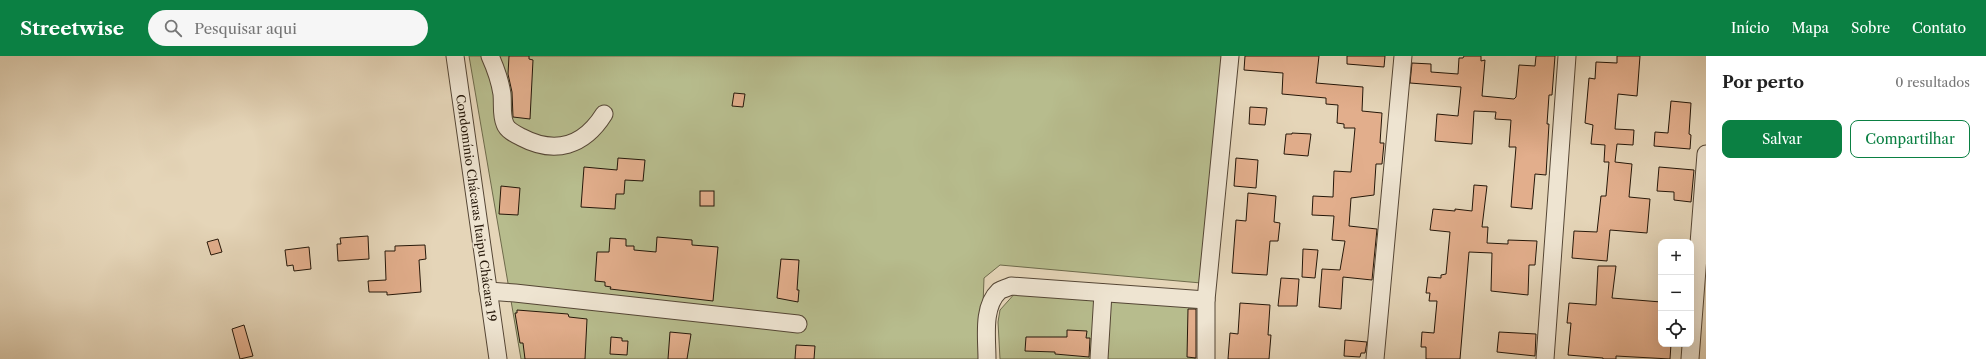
<!DOCTYPE html>
<html lang="pt">
<meta charset="utf-8">
<style>
:root{--surface:#fff;--page:#f6f6f6;--text:#222;--muted:#767676;--line:#e0e0e0;--accent:#0b8043}
body{margin:0;font-family:"Libre Caslon Text",serif;background:var(--page);color:var(--text)}
.controls{position:absolute;right:12px;bottom:12px;display:grid;overflow:hidden;border-radius:8px;box-shadow:0 4px 16px #0002}
.controls button{width:36px;height:36px;display:grid;place-items:center;padding:0;border:0;border-bottom:1px solid var(--line);background:var(--surface);color:var(--text);font:20px sans-serif}
.list{margin:0;padding:0;list-style:none}
h2{display:flex;justify-content:space-between;align-items:center;height:52px;margin:0;padding:0 16px;font-size:17px}
h2 small{font-size:13px;font-weight:400;color:var(--muted)}
.actions{display:flex;gap:8px;padding:12px 16px}
.actions a{flex:1;padding:9px 0;border:1px solid var(--accent);border-radius:8px;text-align:center;font-size:14px;color:var(--accent)}
.actions .main{background:var(--accent);color:#fff}
.icon{flex:none;width:22px;height:22px;fill:none;stroke:currentColor;stroke-width:2;stroke-linecap:round;stroke-linejoin:round}
.map{position:relative;flex:none;width:1706px;height:303px;overflow:hidden}
header{display:flex;align-items:center;gap:24px;box-sizing:border-box;height:56px;padding:0 20px;background:var(--accent);color:#fff}
header strong{font-size:19px}
nav{display:flex;gap:22px;margin-inline-start:auto;font-size:14px}
.search{width:280px;height:36px;background:var(--page);display:flex;align-items:center;gap:10px;box-sizing:border-box;padding:0 14px;border-radius:22px;color:var(--muted);font-size:15px}
main{display:flex}
aside{flex:1;background:var(--surface)}
.map>svg:first-child{display:block}
.green{fill:#b7bc8d;stroke:#6e6a4b}
.building{fill:#e2ae8c;stroke:#251709}
.lines{fill:none;stroke-linecap:round;stroke-linejoin:round}
.minor-casing{stroke:#554635;stroke-width:19}
.minor{stroke:#eee4d1;stroke-width:17}
.labels{text-anchor:middle;stroke-width:3;stroke-linejoin:round;paint-order:stroke}
.street-label{font-size:12px;fill:#251709;stroke:#eee4d1}
</style>
<header>
<strong>Streetwise</strong>
<div class="search"><svg class="icon" aria-label="search" viewBox="0 0 24 24"><circle cx="10" cy="10" r="6"/><path d="M15 15l6 6"/></svg>Pesquisar aqui</div>
<nav><a>Início</a><a>Mapa</a><a>Sobre</a><a>Contato</a></nav>
</header>
<main>
<div class="map">
<svg width="1706" height="303" viewBox="0 0 1706 303">
<rect width="100%" height="100%" fill="#e5d5b8"/>
<filter id="stains"><feTurbulence type="fractalNoise" baseFrequency=".005" numOctaves="4"/><feColorMatrix values="0 0 0 0 .2 0 0 0 0 .09 0 0 0 0 .02 0 0 0 .5 -.17"/></filter>
<radialGradient id="worn" r=".72"><stop offset=".6" stop-color="#630" stop-opacity="0"/><stop offset="1" stop-color="#630" stop-opacity=".3"/></radialGradient>
<g class="green">
<polygon points="469,0 1223,0 1201,227 1000,209 984,222 981,303 521,303"/>
<polygon points="1017,235 1194,250 1195,303 1000,303 998,266 1000,254"/>
</g>
<g class="building">
<polygon points="509,0 529,0 529,3 533,4 530,63 513,61 512,36 508,18"/>
<polygon points="1245,0 1319,0 1316,27 1363,31 1362,55 1382,57 1380,87 1384,87 1382,108 1376,108 1374,139 1351,142 1349,170 1377,173 1372,224 1343,221 1341,253 1319,251 1322,213 1340,214 1345,185 1332,184 1334,160 1312,159 1313,140 1333,141 1334,115 1351,116 1355,72 1344,72 1344,68 1337,67 1338,49 1326,48 1326,42 1282,38 1283,17 1244,14"/>
<polygon points="1347,0 1385,0 1384,11 1347,8"/>
<polygon points="1464,0 1481,0 1481,5 1485,4 1482,40 1514,43 1516,41 1519,9 1535,10 1536,0 1555,0 1552,39 1549,39 1547,68 1549,68 1546,119 1535,118 1532,153 1511,151 1516,91 1509,91 1511,64 1495,63 1496,56 1474,55 1472,88 1435,85 1437,58 1458,60 1461,31 1410,27 1412,7 1431,8 1431,16 1458,18 1459,2 1463,2"/>
<polygon points="1617,0 1640,0 1637,40 1618,38 1615,73 1634,74 1633,89 1617,88 1615,106 1632,108 1629,141 1650,143 1647,177 1610,174 1607,205 1572,202 1574,175 1597,176 1601,140 1606,140 1609,106 1604,106 1605,89 1591,88 1593,69 1585,67 1589,22 1595,23 1596,6 1617,7"/>
<polygon points="734,37 745,38 743,51 732,50"/>
<polygon points="1671,45 1691,47 1689,78 1691,79 1690,93 1654,90 1655,76 1668,77"/>
<polygon points="1250,51 1267,52 1265,69 1249,68"/>
<polygon points="1292,77 1311,78 1308,100 1284,98 1286,78 1292,78"/>
<polygon points="618,102 645,104 643,125 625,124 624,138 616,138 615,153 581,151 584,111 617,114"/>
<polygon points="1236,102 1258,104 1256,132 1234,130"/>
<polygon points="1659,111 1694,114 1691,146 1674,144 1674,136 1657,135"/>
<polygon points="1474,129 1487,130 1482,171 1488,171 1487,187 1508,188 1508,184 1537,185 1535,209 1529,209 1528,239 1491,235 1492,197 1469,196 1460,303 1426,303 1426,291 1421,291 1422,276 1434,277 1437,245 1429,245 1430,237 1426,237 1428,221 1441,222 1441,219 1446,218 1450,176 1430,174 1433,153 1455,155 1455,153 1472,155"/>
<polygon points="501,130 520,132 518,159 499,158"/>
<rect x="700" y="135" width="14" height="15"/>
<polygon points="1248,137 1276,140 1274,166 1280,167 1278,185 1270,185 1267,219 1232,217 1236,164 1246,165"/>
<polygon points="368,180 369,203 338,205 337,188 341,188 340,182"/>
<polygon points="657,181 692,184 692,189 718,191 713,245 610,233 611,231 605,230 605,226 595,225 597,196 609,196 610,182 626,183 626,190 634,190 634,194 656,196"/>
<polygon points="218,183 222,196 211,199 207,186"/>
<polygon points="425,189 426,203 419,204 421,236 387,239 387,236 369,236 368,225 386,224 385,195 395,195 395,190"/>
<polygon points="309,191 311,213 294,215 293,209 287,210 285,194"/>
<polygon points="1303,193 1318,194 1315,222 1302,221"/>
<polygon points="781,203 799,204 797,234 799,234 798,246 777,242"/>
<polygon points="1598,210 1616,210 1612,242 1661,246 1661,288 1671,288 1670,303 1616,300 1616,303 1603,303 1603,302 1568,299 1571,267 1567,267 1569,247 1596,249"/>
<polygon points="1281,222 1299,223 1297,250 1278,250"/>
<polygon points="1240,247 1270,249 1268,279 1271,279 1269,303 1228,303 1230,277 1238,278"/>
<polygon points="1188,253 1196,253 1196,302 1187,301"/>
<polygon points="517,254 568,258 569,261 587,263 585,303 525,303 523,287 520,287 515,257 517,257"/>
<polygon points="244,269 253,300 240,303 232,273"/>
<polygon points="1067,274 1087,275 1086,282 1090,282 1089,301 1055,298 1055,296 1025,295 1026,281 1067,281"/>
<polygon points="670,276 691,278 687,303 668,303"/>
<polygon points="1499,276 1536,278 1535,300 1497,296"/>
<polygon points="611,281 622,282 622,285 628,285 627,299 610,298"/>
<polygon points="1345,284 1367,286 1365,297 1361,297 1360,301 1344,300"/>
<polygon points="796,289 815,290 814,303 795,303"/>
</g>
<g class="lines">
<defs>
<g id="minor">
<polyline points="455,0 498,303"/>
<path d="M 490,0 C 495,11 500,25 502,38 C 503,48 501,59 505,68 C 507,74 515,78 521,81 C 555,99 584,90 604,58"/>
<polyline points="488,235 515,237 798,268"/>
<path d="M 987,303 C 987,282 982,251 999,235 C 1002,233 1007,232 1011,230 L 1206,244"/>
<polyline points="1099,303 1103,237"/>
<polyline points="1206,303 1206,244 1230,0"/>
<polyline points="1375,303 1403,0"/>
<polyline points="1545,303 1567,0"/>
<polyline points="1690,303 1706,98"/>
</g>
</defs>
<use href="#minor" class="minor-casing"/>
<use href="#minor" class="minor"/>
</g>
<g class="labels">
<g class="street-label">
<text transform="translate(476 152) rotate(82)" y="4">Condomínio Chácaras Itaipu Chácara 19</text>
</g>
</g>
<rect width="100%" height="100%" filter="url(#stains)"/>
<rect width="100%" height="100%" fill="url(#worn)"/>
</svg>
<div class="controls">
<button>+</button>
<button>−</button>
<button><svg class="icon" aria-label="locate" viewBox="0 0 24 24"><circle cx="12" cy="12" r="6"/><path d="M12 2v4M12 18v4M2 12h4M18 12h4"/></svg></button>
</div>
</div>
<aside>
<h2>Por perto<small>0 resultados</small></h2>
<ul class="list">
</ul>
<div class="actions"><a class="main">Salvar</a><a>Compartilhar</a></div>
</aside>
</main>
